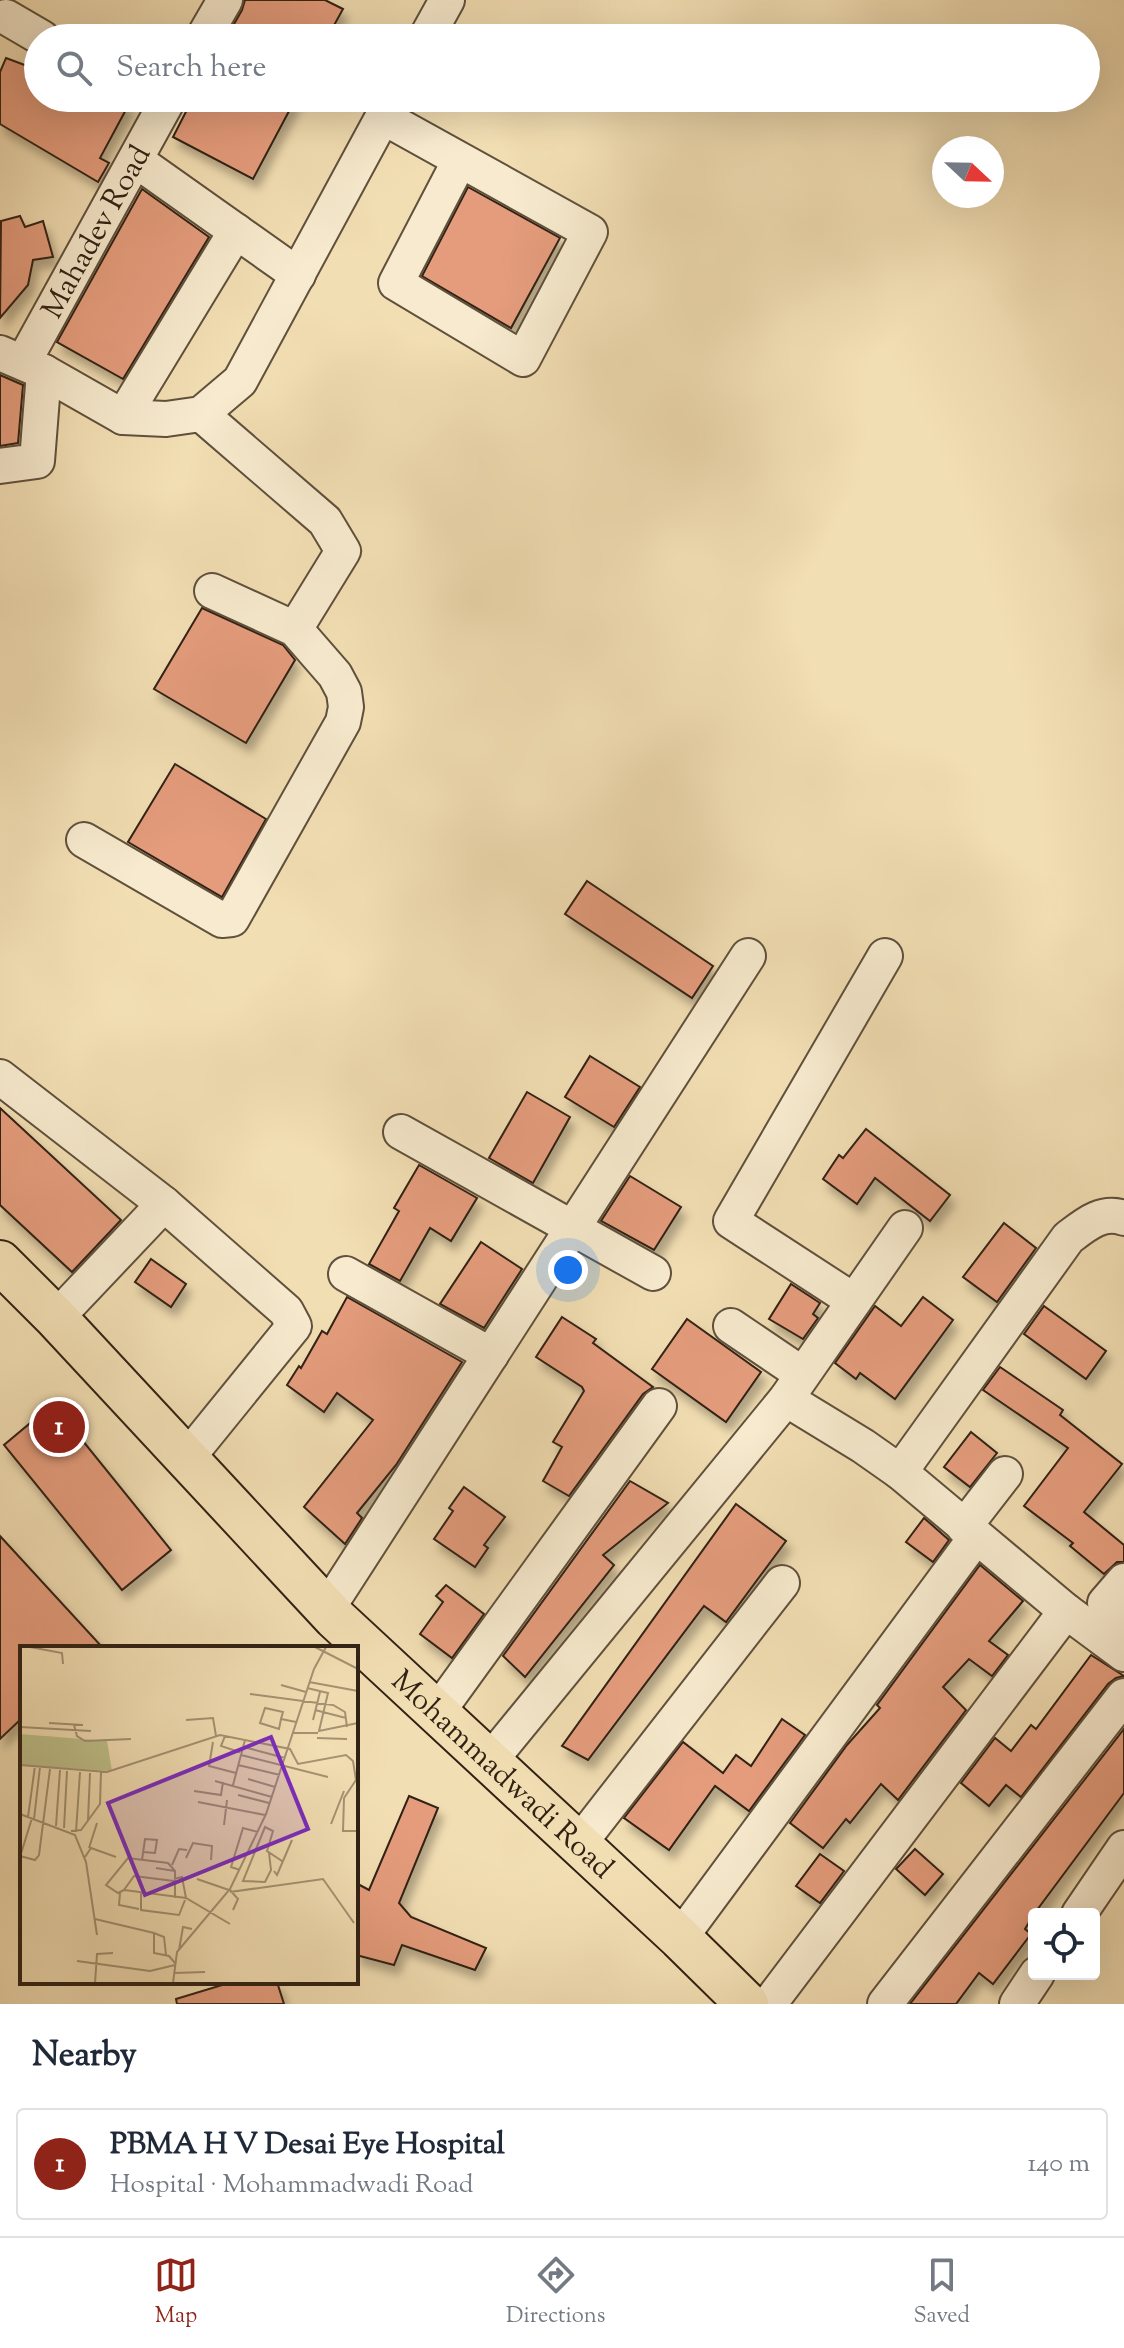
<!DOCTYPE html>
<meta charset="utf-8">
<style>
:root{--surface:#fff;--page:#f6f6f7;--text:#1f2937;--muted:#747a83;--line:#e0e1e3;--accent:#8f2418}
body{margin:0;font-family:"Sorts Mill Goudy",serif;background:var(--page);color:var(--text)}
.controls{position:absolute;right:24px;bottom:24px;display:grid;overflow:hidden;border-radius:8px;box-shadow:0 8px 32px #0002}
.controls button{width:72px;height:72px;display:grid;place-items:center;padding:0;border:0;border-bottom:2px solid var(--line);background:var(--surface);color:var(--text);font:40px sans-serif}
.compass{position:absolute;left:932px;top:136px;width:72px;height:72px;border-radius:50%;background:var(--surface);box-shadow:0 8px 32px #0002;rotate:112deg}
.you{position:absolute;left:568px;top:1270px;width:28px;height:28px;margin:-20px;border:6px solid #fff;border-radius:50%;background:#1a73e8;box-shadow:0 0 0 12px #1a73e833}
.badge{display:grid;place-items:center;width:52px;height:52px;border-radius:50%;background:var(--accent);color:#fff;font-size:26px;font-weight:700}
.pin{position:absolute;translate:-50% -50%;border:4px solid #fff;box-shadow:0 2px 8px #0006}
.list{margin:0;padding:0;list-style:none}
h2{display:flex;justify-content:space-between;align-items:center;height:104px;margin:0;padding:0 32px;font-size:34px}
h2 small{font-size:26px;font-weight:400;color:var(--muted)}
.list li{display:grid;grid-template-columns:52px 1fr auto;gap:24px;align-items:center;box-sizing:border-box;height:112px;margin:0 16px 16px;padding:0 16px;border:2px solid var(--line);border-radius:8px}
.list b{display:block;font-size:30px;white-space:nowrap}
.list p{margin:0;font-size:26px;white-space:nowrap;color:var(--muted)}
.list em{font-size:26px;font-style:normal;color:var(--muted)}
.icon{flex:none;width:44px;height:44px;fill:none;stroke:currentColor;stroke-width:2;stroke-linecap:round;stroke-linejoin:round}
.map{position:relative;flex:none;width:1124px;height:2004px;overflow:hidden}
.search{position:absolute;background:var(--surface);box-shadow:0 8px 32px #0002;left:24px;right:24px;top:24px;height:88px;display:flex;align-items:center;gap:20px;box-sizing:border-box;padding:0 28px;border-radius:44px;color:var(--muted);font-size:30px}
.sheet{height:232px;background:var(--surface)}
nav{display:flex;justify-content:space-around;align-items:center;box-sizing:border-box;height:112px;border-top:2px solid var(--line);background:var(--surface);font-size:22px;color:var(--muted)}
nav a{display:grid;justify-items:center;gap:4px}
nav .on{color:var(--accent)}
.map>svg:first-child{display:block}
.building{fill:#e49c7c;stroke:#302114;stroke-width:2;filter:url(#shadow)}
.lines{fill:none;stroke-linecap:round;stroke-linejoin:round}
.minor-casing{stroke:#60503c;stroke-width:38}
.major-casing{stroke:#302114;stroke-width:46}
.minor{stroke:#f7eace;stroke-width:34}
.major{stroke:#f2deb3;stroke-width:42}
.labels{text-anchor:middle;stroke-width:7;stroke-linejoin:round;paint-order:stroke}
.street-label{font-size:30px;fill:#302114;stroke:#f7eace}
.inset-road{fill:none;stroke:#a49273;stroke-width:2}
.view{fill:#7b2cbf;fill-opacity:0.15;stroke:#7b2cbf;stroke-width:4}
.inset-edge{fill:none;stroke:#302114;stroke-width:4}
</style>
<div class="map">
<svg width="1124" height="2004" viewBox="0 0 1124 2004">
<defs>
<filter id="shadow"><feDropShadow dx="5" dy="9" stdDeviation="4" flood-color="#0004"/></filter>
</defs>
<rect width="100%" height="100%" fill="#f2deb3"/>
<filter id="stains"><feTurbulence type="fractalNoise" baseFrequency=".0025" numOctaves="4"/><feColorMatrix values="0 0 0 0 .2 0 0 0 0 .09 0 0 0 0 .02 0 0 0 .5 -.17"/></filter>
<radialGradient id="worn" r=".72"><stop offset=".6" stop-color="#630" stop-opacity="0"/><stop offset="1" stop-color="#630" stop-opacity=".3"/></radialGradient>
<g class="building">
<polygon points="245,0 325,0 343,9 327,38 226,38 242,10"/>
<polygon points="6,58 38,70 38,98 113,98 129,104 100,158 109,163 98,182 0,124 0,72"/>
<polygon points="193,98 296,98 253,179 173,137"/>
<polygon points="468,187 560,238 511,328 422,276"/>
<polygon points="142,189 209,237 123,379 57,342"/>
<polygon points="20,216 25,227 43,221 53,257 33,260 28,285 0,318 1,221"/>
<polygon points="0,375 23,385 18,443 0,446"/>
<polygon points="202,608 283,645 295,660 246,743 154,689"/>
<polygon points="175,764 266,819 222,897 128,842"/>
<polygon points="587,881 713,966 692,998 565,914"/>
<polygon points="590,1056 640,1087 614,1127 565,1097"/>
<polygon points="527,1092 570,1117 533,1183 489,1158"/>
<polygon points="0,1108 121,1220 72,1272 0,1205"/>
<polygon points="866,1129 950,1195 930,1221 875,1178 857,1204 823,1179 839,1155 843,1158"/>
<polygon points="419,1165 477,1198 451,1241 430,1228 400,1281 369,1264 399,1211 394,1208"/>
<polygon points="630,1176 681,1207 654,1250 601,1221"/>
<polygon points="1004,1223 1036,1248 997,1302 963,1277"/>
<polygon points="481,1242 522,1269 484,1328 440,1304"/>
<polygon points="151,1259 186,1284 171,1307 135,1282"/>
<polygon points="791,1284 820,1303 813,1314 818,1318 803,1339 769,1319"/>
<polygon points="347,1297 462,1362 396,1465 357,1513 362,1518 345,1544 304,1507 373,1420 337,1393 324,1412 287,1385 299,1366 301,1368 322,1331 327,1334"/>
<polygon points="923,1297 953,1320 895,1399 860,1373 856,1379 835,1363 875,1306 901,1326"/>
<polygon points="1044,1306 1106,1351 1086,1379 1024,1334"/>
<polygon points="562,1317 596,1339 593,1343 653,1387 643,1394 569,1496 543,1481 562,1447 553,1442 584,1391 582,1387 536,1357"/>
<polygon points="687,1319 761,1372 726,1422 652,1369"/>
<polygon points="1000,1367 1063,1410 1060,1415 1122,1464 1084,1512 1124,1545 1124,1562 1117,1562 1104,1574 1070,1546 1073,1543 1024,1506 1068,1448 983,1390"/>
<polygon points="53,1404 171,1550 122,1590 4,1445"/>
<polygon points="971,1432 997,1453 970,1487 944,1467"/>
<polygon points="630,1481 668,1503 603,1555 614,1565 525,1677 503,1656"/>
<polygon points="464,1487 505,1517 484,1545 488,1548 475,1567 434,1539 453,1511 449,1508"/>
<polygon points="736,1504 786,1541 726,1622 704,1606 588,1760 562,1746"/>
<polygon points="924,1518 949,1540 933,1562 906,1542"/>
<polygon points="0,1536 103,1648 22,1648 22,1718 0,1739"/>
<polygon points="980,1565 1023,1601 989,1641 1008,1655 992,1676 969,1659 943,1687 966,1710 898,1800 881,1784 850,1823 846,1819 823,1848 790,1823 847,1745 880,1708 877,1705"/>
<polygon points="446,1585 484,1614 452,1658 420,1634 443,1602 436,1596"/>
<polygon points="1091,1655 1124,1676 1116,1678 1108,1684 1021,1797 1006,1785 989,1806 961,1783 995,1738 1011,1751 1031,1725 1036,1729"/>
<polygon points="782,1719 805,1735 749,1811 715,1786 669,1850 624,1818 683,1742 723,1773 736,1755 751,1766"/>
<polygon points="1124,1729 1124,1793 1034,1914 1025,1929 1031,1934 993,1984 979,1973 956,2004 910,2004"/>
<polygon points="409,1796 438,1808 399,1903 411,1917 486,1948 475,1970 402,1945 394,1965 356,1955 356,1883 369,1890"/>
<polygon points="915,1849 943,1874 925,1895 896,1869"/>
<polygon points="820,1854 844,1871 820,1903 796,1886"/>
<polygon points="232,1982 277,1982 284,2004 177,2004 176,1999"/>
</g>
<g class="lines">
<defs>
<g id="minor">
<polyline points="6,17 42,38"/>
<polyline points="203,38 225,0"/>
<polyline points="426,38 447,0"/>
<polyline points="383,117 590,232 523,359 396,283 460,160"/>
<polyline points="137,161 298,275"/>
<polyline points="0,353 44,372 123,417 236,231"/>
<path id="s1" d="M 24,361 L 169,98"/>
<polyline points="201,414 325,521 343,551 295,629"/>
<polyline points="123,417 166,419 201,414 240,381 393,98"/>
<polyline points="0,466 37,461 44,372"/>
<polyline points="84,840 222,920 232,919 343,722 346,707 344,692 335,675 295,629 212,591"/>
<polyline points="0,1077 164,1204 286,1311 294,1326 187,1458"/>
<polyline points="401,1132 653,1273"/>
<polyline points="346,1274 491,1355"/>
<polyline points="854,1301 731,1221 885,956"/>
<polyline points="56,1318 164,1204"/>
<polyline points="731,1326 802,1374"/>
<polyline points="786,1399 863,1446 900,1472 1066,1611 1124,1654"/>
<path d="M 900,1472 L 1068,1238 C 1085,1225 1102,1210 1124,1218"/>
<polyline points="964,1527 1005,1474"/>
<polyline points="1124,1581 1105,1603 1124,1619"/>
<polyline points="327,1609 748,956"/>
<polyline points="436,1714 659,1406"/>
<polyline points="489,1762 786,1399 905,1228"/>
<polyline points="578,1845 782,1583"/>
<polyline points="1079,1914 1124,1848"/>
<polyline points="680,1938 976,1537"/>
<polyline points="769,2004 1066,1611"/>
<polyline points="885,2004 1124,1696"/>
<polyline points="1017,2004 1037,1974"/>
</g>
<g id="major">
<path id="s2" d="M 0,1262 L 56,1318 L 335,1618 L 680,1938 L 747,2004"/>
</g>
</defs>
<use href="#minor" class="minor-casing"/>
<use href="#major" class="major-casing"/>
<use href="#minor" class="minor"/>
<use href="#major" class="major"/>
</g>
<g class="labels">
<g class="street-label">
<text dy="10" stroke="none"><textPath href="#s1" startOffset="148">Mahadev Road</textPath></text>
<text dy="10" stroke="none"><textPath href="#s2" startOffset="718">Mohammadwadi Road</textPath></text>
</g>
</g>
<g transform="translate(20 1646)">
<rect width="338" height="338" fill="#f2deb3"/>
<path d="M 0,88 L 87,95 L 92,125 L 0,119 Z" fill="#bec08a"/>
<path class="inset-road" d="M 10,1 L 42,7 L 43,18M 295,1 L 338,23M 289,36 L 338,45M 261,39 L 286,46M 287,42 L 308,47 L 299,85 L 338,77M 230,48 L 313,59 L 325,66 L 327,81M 295,64 L 326,72M 261,73 L 263,66 L 245,62 L 240,77 L 259,83 L 261,73 L 276,76M 166,74 L 193,72 L 196,90M 293,74 L 300,46M 29,77 L 63,79M 54,79 L 57,90 L 65,95 L 111,93M 0,81 L 71,85M 273,87 L 298,87M 205,90 L 201,100 L 219,106 L 221,102M 297,92 L 327,93M 193,96 L 189,120 L 216,127M 224,101 L 265,112M 221,109 L 308,131M 0,119 L 87,126 L 200,89 L 270,103 L 278,118 L 326,109 L 333,115 L 336,134 L 324,152 L 323,185 L 338,185M 218,119 L 260,129M 228,133 L 255,141M 195,135 L 252,151M 213,139 L 225,94M 174,145 L 201,149 L 203,136M 218,149 L 249,157M 178,156 L 245,169M 0,168 L 55,189 L 66,216 L 77,289M 8,171 L 15,120M 14,173 L 20,121M 68,174 L 70,127M 311,178 L 324,145M 204,179 L 207,154M 36,180 L 40,124M 44,182 L 47,125M 51,185 L 61,184 L 80,158 L 81,126M 56,186 L 60,126M 69,202 L 77,177M 249,207 L 251,224 L 245,236 L 223,235 L 245,181 L 253,185 L 247,205 L 262,215M 0,210 L 15,214 L 19,209 L 30,123M 0,211 L 12,172M 65,211 L 71,202 L 96,211M 166,212 L 173,197 L 192,200 L 191,214M 122,214 L 125,193 L 137,194 L 135,207 L 123,206M 152,219 L 159,203 L 167,204M 136,222 L 155,225 L 155,252M 220,224 L 211,221 L 223,182 L 238,186M 254,225 L 257,229 L 272,194M 154,233 L 162,231 L 166,252M 177,233 L 209,244M 154,235 L 114,230 L 104,244 L 166,252 L 210,278M 104,244 L 98,247 L 86,239 L 108,212 L 148,217 L 155,225M 210,244 L 218,253 L 213,264M 210,246 L 303,233 L 334,277M 100,247 L 99,259 L 119,263M 121,247 L 121,264 L 159,269 L 165,254M 75,273 L 134,287M 159,304 L 163,281 L 172,283M 146,309 L 144,291 L 134,287 L 134,307 L 149,310 L 155,317M 57,315 L 130,325 L 155,319M 154,327 L 185,326M 75,337 L 77,308 L 93,307M 153,337 L 157,306 L 210,243 L 246,168 L 294,23 L 306,1"/>
<path class="view" d="M 251,91 L 288,183 L 125,249 L 88,157 Z"/>
<rect width="338" height="338" class="inset-edge"/>
</g>
<rect width="100%" height="100%" filter="url(#stains)"/>
<rect width="100%" height="100%" fill="url(#worn)"/>
</svg>
<div class="controls">
<button><svg class="icon" aria-label="locate" viewBox="0 0 24 24"><circle cx="12" cy="12" r="6"/><path d="M12 2v4M12 18v4M2 12h4M18 12h4"/></svg></button>
</div>
<svg class="compass" viewBox="-18 -18 36 36"><path d="M0-13l5 13h-10z" fill="#e53935"/><path d="M0 13l5-13h-10z" fill="#747a83"/></svg>
<div class="you"></div>
<div class="pin badge" style="left:59px;top:1427px">1</div>
<div class="search"><svg class="icon" aria-label="search" viewBox="0 0 24 24"><circle cx="10" cy="10" r="6"/><path d="M15 15l6 6"/></svg>Search here</div>
</div>
<section class="sheet">
<h2>Nearby<small></small></h2>
<ul class="list">
<li><span class="badge">1</span><div><b>PBMA H V Desai Eye Hospital</b><p>Hospital · Mohammadwadi Road</p></div><em>140 m</em></li>
</ul>
</section>
<nav>
<a class="on"><svg class="icon" aria-label="map" viewBox="0 0 24 24"><path d="M3 6l6-2 6 2 6-2v14l-6 2-6-2-6 2zM9 4v14M15 6v14"/></svg>Map</a>
<a><svg class="icon" aria-label="directions" viewBox="0 0 24 24"><path d="M12 3l9 9-9 9-9-9zM9 14v-3h6M13 9l2 2-2 2"/></svg>Directions</a>
<a><svg class="icon" aria-label="saved" viewBox="0 0 24 24"><path d="M7 4h10v16l-5-4-5 4z"/></svg>Saved</a>
</nav>
